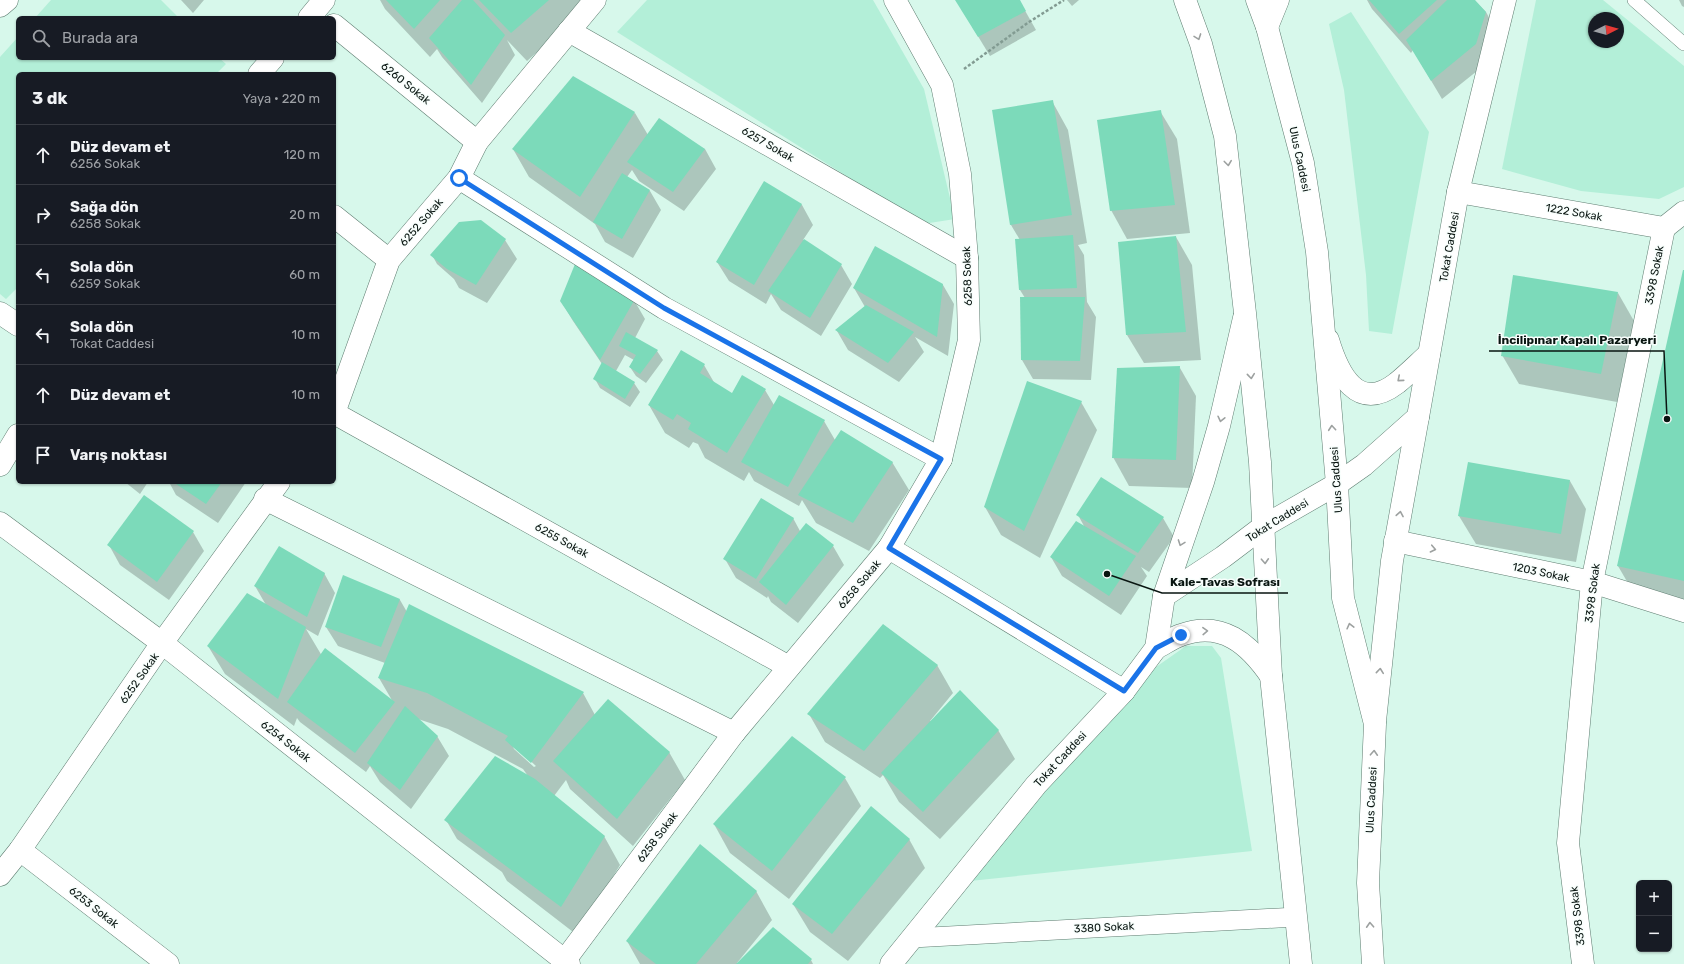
<!DOCTYPE html>
<html lang="tr">
<meta charset="utf-8">
<style>
:root{--surface:#171b24;--page:#20242c;--text:#f1f3f6;--muted:#9ea1a6;--line:#363941}
body{margin:0;font-family:Rubik,sans-serif;background:var(--page);color:var(--text)}
.controls{position:absolute;right:12px;bottom:12px;display:grid;overflow:hidden;border-radius:6px;box-shadow:0 1px 3px #0004}
.controls button{width:36px;height:36px;display:grid;place-items:center;padding:0;border:0;border-bottom:1px solid var(--line);background:var(--surface);color:var(--text);font:20px sans-serif}
.compass{position:absolute;left:1588px;top:12px;width:36px;height:36px;border-radius:50%;background:var(--surface);box-shadow:0 1px 3px #0004;rotate:84deg}
.stop{position:absolute;width:12px;height:12px;margin:-9px;border:3px solid #1a73e8;border-radius:50%;background:#fff}
.stop.end{background:#1a73e8;border-color:#fff;box-shadow:0 1px 4px #0008}
.list{margin:0;padding:0;list-style:none}
h2{display:flex;justify-content:space-between;align-items:center;height:52px;margin:0;padding:0 16px;font-size:17px}
h2 small{font-size:13px;font-weight:400;color:var(--muted)}
.list li{display:grid;grid-template-columns:26px 1fr auto;gap:12px;align-items:center;box-sizing:border-box;height:60px;padding:0 16px;border-top:1px solid var(--line)}
.list b{display:block;font-size:15px;white-space:nowrap}
.list p{margin:0;font-size:13px;white-space:nowrap;color:var(--muted)}
.list em{font-size:13px;font-style:normal;color:var(--muted)}
.icon{flex:none;width:22px;height:22px;fill:none;stroke:currentColor;stroke-width:2;stroke-linecap:round;stroke-linejoin:round}
.map{position:relative;flex:none;width:1684px;height:964px;overflow:hidden}
.search{position:absolute;background:var(--surface);box-shadow:0 1px 3px #0004;left:16px;top:16px;width:320px;height:44px;display:flex;align-items:center;gap:10px;box-sizing:border-box;padding:0 14px;border-radius:6px;color:var(--muted);font-size:15px}
.panel{position:absolute;background:var(--surface);box-shadow:0 1px 3px #0004;left:16px;top:72px;width:320px;height:412px;border-radius:6px}
.map>svg:first-child{display:block}
.green{fill:#b3efd8;fill-rule:evenodd}
.shadow{fill:#0003;fill-rule:evenodd}
.building{fill:#7cdaba}
.lines{fill:none;stroke-linecap:round;stroke-linejoin:round}
.service-casing{stroke:#5f7d71;stroke-width:14}
.pedestrian-casing{stroke:#5f7d71;stroke-width:20}
.minor-casing{stroke:#5f7d71;stroke-width:23}
.secondary-casing{stroke:#5f7d71;stroke-width:23}
.primary-casing{stroke:#5f7d71;stroke-width:23}
.path{stroke:#829b92;stroke-width:2.5;stroke-dasharray:3 2;stroke-linecap:butt}
.service{stroke:#fff;stroke-width:13}
.pedestrian{stroke:#fff;stroke-width:19}
.minor{stroke:#fff;stroke-width:22}
.secondary{stroke:#fff;stroke-width:22}
.primary{stroke:#fff;stroke-width:22}
.oneway{stroke:#9da1a0}
.route{stroke:#1a73e8;stroke-width:5}
.labels{text-anchor:middle;stroke-width:3;stroke-linejoin:round;paint-order:stroke}
.street-label{font-size:11px;fill:#091511;stroke:#f8fefc}
.leader{fill:none;stroke:#091511;stroke-width:1.5}
.callout-dot{fill:#091511;stroke:#f8fefc;stroke-width:1.5}
.callout-label{font-size:12px;text-anchor:middle;font-weight:bold;fill:#091511;stroke:#f8fefc;stroke-width:3;stroke-linejoin:round;paint-order:stroke}
</style>
<div class="map">
<svg width="1684" height="964" viewBox="0 0 1684 964">
<rect width="100%" height="100%" fill="#d7f8eb"/>
<g class="green">
<polygon points="51,0 161,0 179,18 35,18"/>
<polygon points="647,0 873,0 924,89 955,219 923,224 617,32"/>
<path d="M 1536,0 L 1603,0 L 1684,66 L 1684,187 L 1659,199 L 1581,191 L 1502,169 ZM 1594,18 L 1618,18 L 1618,42 L 1594,42 Z"/>
<polygon points="1351,12 1429,132 1392,334 1369,331 1366,275 1344,90 1329,24"/>
<polygon points="18,37 18,58 219,58 226,64 216,74 18,74 18,287 6,299 0,294 0,57"/>
<polygon points="1186,646 1212,646 1221,658 1252,851 970,881 1090,732 1156,667"/>
</g>
<g class="shadow">
<polygon points="181,0 204,0 193,13"/>
<polygon points="380,0 595,0 595,1 527,61 507,40 515,55 482,103 442,57 437,49 430,57 385,9"/>
<polygon points="956,0 1019,0 1036,30 990,56"/>
<polygon points="1067,0 1079,0 1072,6"/>
<polygon points="1367,0 1474,0 1486,12 1497,32 1487,63 1442,99 1413,50 1411,53 1372,9"/>
<polygon points="1679,0 1684,0 1684,7 1682,6"/>
<polygon points="1052,101 1068,130 1087,243 1078,245 1084,255 1087,302 1096,317 1091,380 1033,379 1022,360 1021,298 1025,298 1020,290 1020,240 1011,225 993,111"/>
<polygon points="1160,111 1177,139 1190,233 1127,239 1111,210"/>
<polygon points="635,113 648,135 705,149 716,169 684,211 639,181 632,170 627,177 650,191 661,210 633,258 605,242 595,224 529,177 513,149"/>
<polygon points="765,183 802,205 813,225 803,240 841,265 852,284 821,336 781,310 771,294 766,304 729,281 717,262"/>
<polygon points="1176,237 1192,265 1201,360 1144,363 1127,335 1119,243"/>
<polygon points="505,240 517,259 487,303 459,288 454,279 437,264 432,255"/>
<polygon points="1684,273 1684,612 1639,602 1618,566"/>
<polygon points="943,285 954,304 948,356 915,337 924,352 899,382 848,350 837,331 865,307 854,288"/>
<polygon points="1618,293 1634,321 1617,402 1519,384 1502,355"/>
<polygon points="634,300 645,319 635,338 657,351 663,360 646,383 636,376 630,367 634,360 625,355 616,371 634,383 640,392 630,407 600,388 595,379 602,364 573,321 561,301"/>
<polygon points="704,365 715,384 732,394 765,390 774,405 824,421 835,440 892,462 909,490 869,551 816,523 802,500 799,506 754,481 749,472 744,481 705,458 698,444 693,442 689,448 665,433 649,405"/>
<polygon points="1180,368 1196,396 1192,488 1129,486 1113,457"/>
<polygon points="1081,402 1097,430 1040,558 1001,535 985,507"/>
<polygon points="1570,481 1586,509 1576,562 1476,544 1459,516"/>
<polygon points="125,482 148,482 140,494"/>
<polygon points="169,482 246,482 218,523 176,495"/>
<polygon points="1078,515 1163,518 1174,537 1149,572 1141,567 1147,576 1121,615 1062,576 1051,557 1084,526"/>
<polygon points="793,518 800,531 833,546 844,565 798,623 771,602 768,596 767,598 736,578 725,559"/>
<polygon points="193,532 204,551 169,600 120,565 109,545"/>
<path d="M 324,573 L 335,593 L 318,636 L 306,629 L 322,656 L 393,702 L 379,678 L 385,663 L 338,646 L 326,627 L 343,577 L 400,600 L 407,612 L 583,693 L 595,715 L 669,752 L 685,780 L 633,846 L 570,789 L 566,780 L 554,796 L 604,836 L 620,865 L 577,935 L 507,881 L 502,872 L 457,839 L 446,820 L 528,776 L 523,769 L 448,729 L 418,719 L 437,736 L 449,756 L 411,809 L 380,782 L 370,766 L 366,772 L 300,722 L 297,718 L 294,726 L 225,674 L 208,646 L 266,605 L 255,586 ZM 512,744 L 536,766 L 534,767 L 514,749 Z"/>
<polygon points="937,665 953,693 930,721 998,730 1015,759 940,839 899,802 883,775 880,778 825,742 809,714"/>
<polygon points="845,778 861,806 789,899 730,853 714,824"/>
<polygon points="909,839 925,868 848,961 810,932 793,904"/>
<polygon points="756,891 772,920 737,963 811,960 813,964 640,964 627,941"/>
</g>
<g class="building">
<polygon points="386,0 440,0 414,29"/>
<polygon points="462,0 473,0 505,35 471,85 429,38"/>
<polygon points="479,0 549,0 511,33"/>
<polygon points="955,0 1020,0 1026,11 978,37"/>
<polygon points="1369,0 1437,0 1399,34"/>
<polygon points="1447,0 1475,0 1486,12 1476,44 1431,81 1406,40"/>
<polygon points="573,76 635,112 580,197 512,149"/>
<polygon points="1053,100 1072,215 1010,225 992,110"/>
<polygon points="1161,110 1175,205 1110,211 1097,120"/>
<polygon points="659,118 705,149 673,192 627,162"/>
<polygon points="622,173 650,190 622,239 593,222"/>
<polygon points="764,181 802,204 754,285 716,262"/>
<polygon points="481,220 506,239 476,285 447,269 430,255 459,222"/>
<polygon points="1073,235 1077,288 1019,290 1015,239"/>
<polygon points="1176,236 1186,332 1126,335 1118,242"/>
<polygon points="804,239 842,264 810,318 768,291"/>
<polygon points="875,246 943,284 937,337 853,288"/>
<polygon points="575,264 635,299 600,360 560,301"/>
<polygon points="1683,270 1684,270 1684,581 1617,566"/>
<polygon points="1513,275 1618,292 1601,374 1501,356"/>
<polygon points="1020,297 1085,297 1080,361 1021,360"/>
<polygon points="866,305 914,332 888,363 835,330"/>
<polygon points="626,332 658,350 640,374 629,367 636,355 619,346"/>
<polygon points="681,350 705,364 700,373 732,393 742,375 766,389 727,453 688,429 691,423 677,414 673,420 648,405"/>
<polygon points="602,362 635,382 625,399 593,379"/>
<polygon points="1180,366 1176,460 1112,458 1117,368"/>
<polygon points="1027,381 1082,401 1024,531 984,507"/>
<polygon points="779,395 825,420 788,487 741,462"/>
<polygon points="841,430 893,462 853,523 798,495"/>
<polygon points="1468,462 1570,480 1561,534 1458,516"/>
<polygon points="1101,477 1164,517 1138,553 1076,515"/>
<polygon points="173,482 222,482 206,504"/>
<polygon points="144,495 194,531 157,582 107,545"/>
<polygon points="761,498 794,518 756,579 723,559"/>
<polygon points="1076,521 1136,556 1109,596 1050,557"/>
<polygon points="806,523 834,545 786,605 759,582"/>
<polygon points="279,546 325,573 307,617 254,586"/>
<polygon points="343,575 400,599 381,647 325,627"/>
<polygon points="247,593 306,627 278,699 207,646"/>
<polygon points="409,604 584,692 531,763 505,740 508,736 427,693 378,678"/>
<polygon points="883,624 938,665 864,751 807,714"/>
<polygon points="325,648 395,702 355,753 287,702"/>
<polygon points="960,690 999,730 923,812 881,773"/>
<polygon points="608,699 670,752 617,819 553,761"/>
<polygon points="405,706 438,736 400,790 367,763"/>
<polygon points="792,736 846,777 772,871 713,824"/>
<polygon points="495,756 535,779 605,836 561,907 444,820"/>
<polygon points="871,806 910,839 832,934 792,904"/>
<polygon points="700,844 757,891 696,964 656,964 626,941"/>
<polygon points="773,927 812,959 808,964 736,964"/>
</g>
<g class="lines">
<defs>
<polyline id="service" points="1634,0 1684,44"/>
<polyline id="pedestrian" points="912,938 1296,917"/>
<g id="minor">
<polyline points="0,6 7,0"/>
<polyline points="309,18 324,0"/>
<polyline points="334,25 477,142"/>
<polyline points="1267,27 1278,0"/>
<polyline points="569,31 967,258"/>
<polyline points="259,74 273,58"/>
<polyline points="459,178 664,308 941,459"/>
<polyline points="1458,192 1664,228 1684,212"/>
<polyline points="334,216 389,260"/>
<polyline points="0,313 18,325"/>
<polyline points="334,413 789,667"/>
<polyline points="334,413 389,260 459,178 477,142 595,0"/>
<polyline points="0,465 18,435"/>
<polyline points="265,499 734,733"/>
<polyline points="0,523 162,643 569,964"/>
<polyline points="1395,541 1592,582 1684,611"/>
<polyline points="889,548 1124,691"/>
<polyline points="20,850 168,964"/>
<polyline points="0,875 20,850 162,643 279,482"/>
<polyline points="562,964 734,733 889,548 941,459 969,340 967,258 960,174 942,85 895,0"/>
<polyline points="1583,964 1568,843 1592,582 1664,228"/>
</g>
<g id="secondary">
<path d="M 1328,340 C 1338,373 1357,414 1397,383 C 1408,374 1419,363 1429,354"/>
<polyline points="1164,596 1203,482 1219,426 1244,318"/>
<path d="M 1156,648 C 1164,644 1172,638 1181,635 C 1222,620 1249,644 1271,676"/>
<polyline points="1375,721 1392,561 1418,417"/>
<polyline points="891,964 1036,785 1124,691 1156,648 1164,596 1223,557 1264,526 1337,484 1364,465 1418,417 1458,192 1505,0"/>
</g>
<g id="primary">
<polyline points="1185,0 1201,44 1225,136 1245,313 1260,462 1271,676 1301,964"/>
<polyline points="1257,0 1267,27 1303,163 1317,252 1337,484 1343,598 1375,724 1368,883 1373,964"/>
</g>
</defs>
<use href="#service" class="service-casing"/>
<use href="#pedestrian" class="pedestrian-casing"/>
<use href="#minor" class="minor-casing"/>
<use href="#secondary" class="secondary-casing"/>
<use href="#primary" class="primary-casing"/>
<polyline class="path" points="964,69 1029,22 1064,0"/>
<use href="#service" class="service"/>
<use href="#pedestrian" class="pedestrian"/>
<use href="#minor" class="minor"/>
<use href="#secondary" class="secondary"/>
<use href="#primary" class="primary"/>
</g>
<defs><path id="oneway-chevron" d="M-2-3.5L2.5 0L-2 3.5" fill="none" stroke-width="1.6" stroke-linecap="round" stroke-linejoin="round"/></defs>
<g class="oneway">
<use href="#oneway-chevron" transform="translate(1198 37) rotate(70)"/>
<use href="#oneway-chevron" transform="translate(1228 163) rotate(83)"/>
<use href="#oneway-chevron" transform="translate(1251 376) rotate(84)"/>
<use href="#oneway-chevron" transform="translate(1400 379) rotate(139)"/>
<use href="#oneway-chevron" transform="translate(1221 419) rotate(103)"/>
<use href="#oneway-chevron" transform="translate(1332 428) rotate(-95)"/>
<use href="#oneway-chevron" transform="translate(1400 514) rotate(-80)"/>
<use href="#oneway-chevron" transform="translate(1181 543) rotate(110)"/>
<use href="#oneway-chevron" transform="translate(1433 549) rotate(12)"/>
<use href="#oneway-chevron" transform="translate(1265 561) rotate(87)"/>
<use href="#oneway-chevron" transform="translate(1350 626) rotate(-104)"/>
<use href="#oneway-chevron" transform="translate(1205 631) rotate(-2)"/>
<use href="#oneway-chevron" transform="translate(1380 671) rotate(-84)"/>
<use href="#oneway-chevron" transform="translate(1374 753) rotate(-87)"/>
<use href="#oneway-chevron" transform="translate(1370 925) rotate(-93)"/>
</g>
<g class="lines">
<polyline class="route" points="459,178 664,308 941,459 889,548 1124,691 1156,648 1181,635"/>
</g>
<g class="labels">
<g class="street-label">
<text transform="translate(406 83) rotate(39)" y="4">6260 Sokak</text>
<text transform="translate(768 144) rotate(30)" y="4">6257 Sokak</text>
<text transform="translate(1300 159) rotate(78)" y="4">Ulus Caddesi</text>
<text transform="translate(1574 212) rotate(10)" y="4">1222 Sokak</text>
<text transform="translate(421 222) rotate(-49)" y="4">6252 Sokak</text>
<text transform="translate(1449 247) rotate(-80)" y="4">Tokat Caddesi</text>
<text transform="translate(1654 275) rotate(-79)" y="4">3398 Sokak</text>
<text transform="translate(967 276) rotate(-92)" y="4">6258 Sokak</text>
<text transform="translate(1336 480) rotate(-94)" y="4">Ulus Caddesi</text>
<text transform="translate(1277 520) rotate(-32)" y="4">Tokat Caddesi</text>
<text transform="translate(562 540) rotate(29)" y="4">6255 Sokak</text>
<text transform="translate(1541 572) rotate(12)" y="4">1203 Sokak</text>
<text transform="translate(859 584) rotate(-50)" y="4">6258 Sokak</text>
<text transform="translate(1592 593) rotate(-83)" y="4">3398 Sokak</text>
<text transform="translate(139 678) rotate(-55)" y="4">6252 Sokak</text>
<text transform="translate(286 741) rotate(38)" y="4">6254 Sokak</text>
<text transform="translate(1060 759) rotate(-47)" y="4">Tokat Caddesi</text>
<text transform="translate(1371 800) rotate(-87)" y="4">Ulus Caddesi</text>
<text transform="translate(657 837) rotate(-53)" y="4">6258 Sokak</text>
<text transform="translate(94 907) rotate(38)" y="4">6253 Sokak</text>
<text transform="translate(1577 916) rotate(-97)" y="4">3398 Sokak</text>
<text transform="translate(1104 927) rotate(-3)" y="4">3380 Sokak</text>
</g>
</g>
<path class="leader" d="M1667 419L1664 351H1489M1107 574L1162 593H1288"/>
<g class="callout-dot">
<circle cx="1667" cy="419" r="4"/>
<circle cx="1107" cy="574" r="4"/>
</g>
<g class="callout-label">
<text x="1577" y="344">İncilipınar Kapalı Pazaryeri</text>
<text x="1225" y="586">Kale-Tavas Sofrası</text>
</g>
</svg>
<div class="controls">
<button>+</button>
<button>−</button>
</div>
<svg class="compass" viewBox="-18 -18 36 36"><path d="M0-13l5 13h-10z" fill="#e53935"/><path d="M0 13l5-13h-10z" fill="#9ea1a6"/></svg>
<div class="stop" style="left:459px;top:178px"></div>
<div class="stop end" style="left:1181px;top:635px"></div>
<div class="search"><svg class="icon" aria-label="search" viewBox="0 0 24 24"><circle cx="10" cy="10" r="6"/><path d="M15 15l6 6"/></svg>Burada ara</div>
<section class="panel">
<h2>3 dk<small>Yaya · 220 m</small></h2>
<ul class="list">
<li><svg class="icon" aria-label="ahead" viewBox="0 0 24 24"><path d="M12 20V5M6 11l6-6 6 6"/></svg><div><b>Düz devam et</b><p>6256 Sokak</p></div><em>120 m</em></li>
<li><svg class="icon" aria-label="right" viewBox="0 0 24 24"><path d="M7 20v-9h11M14 6l5 5-5 5"/></svg><div><b>Sağa dön</b><p>6258 Sokak</p></div><em>20 m</em></li>
<li><svg class="icon" aria-label="left" viewBox="0 0 24 24"><path d="M17 20v-9H6M10 6l-5 5 5 5"/></svg><div><b>Sola dön</b><p>6259 Sokak</p></div><em>60 m</em></li>
<li><svg class="icon" aria-label="left" viewBox="0 0 24 24"><path d="M17 20v-9H6M10 6l-5 5 5 5"/></svg><div><b>Sola dön</b><p>Tokat Caddesi</p></div><em>10 m</em></li>
<li><svg class="icon" aria-label="ahead" viewBox="0 0 24 24"><path d="M12 20V5M6 11l6-6 6 6"/></svg><div><b>Düz devam et</b></div><em>10 m</em></li>
<li><svg class="icon" aria-label="arrive" viewBox="0 0 24 24"><path d="M6 21V4h12l-3 4 3 4H6"/></svg><div><b>Varış noktası</b></div></li>
</ul>
</section>
</div>
